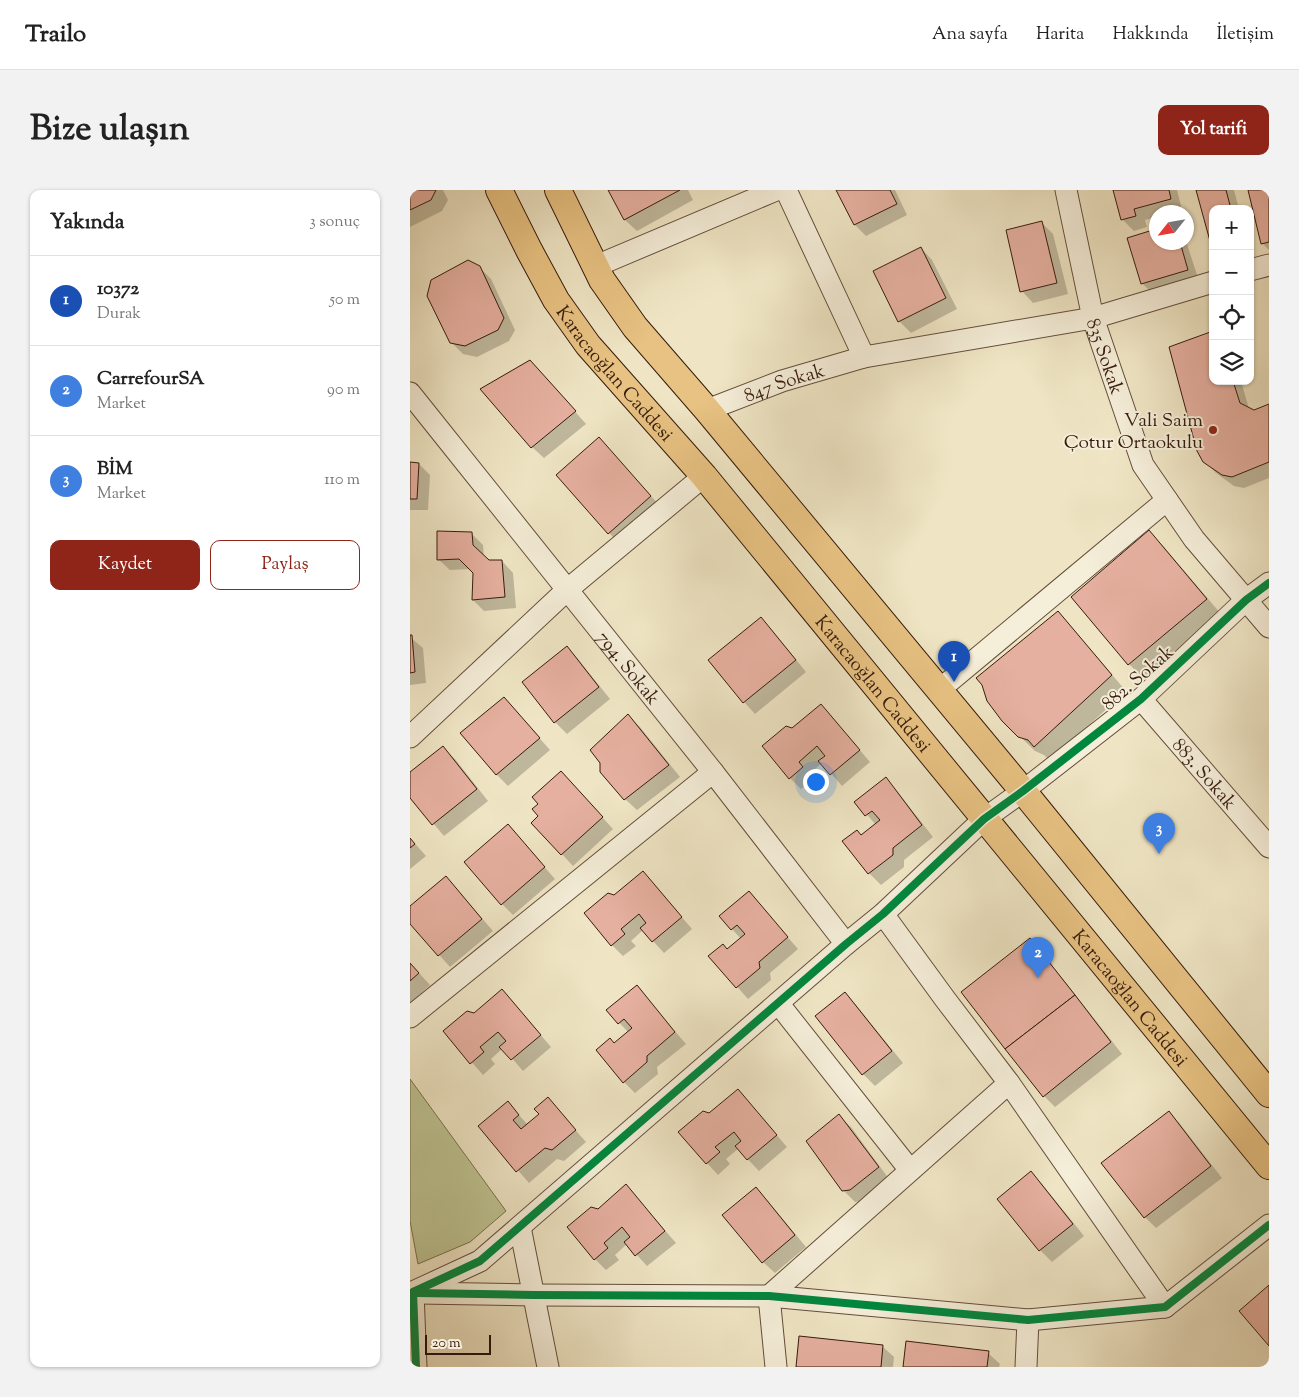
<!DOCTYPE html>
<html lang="tr">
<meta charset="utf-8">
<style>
:root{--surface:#fff;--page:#f2f2f2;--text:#222;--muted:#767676;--line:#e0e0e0;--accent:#8f2418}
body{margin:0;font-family:"Sorts Mill Goudy",serif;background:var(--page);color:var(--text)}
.controls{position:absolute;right:15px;top:15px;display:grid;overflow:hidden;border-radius:10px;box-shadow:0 1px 4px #0004}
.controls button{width:45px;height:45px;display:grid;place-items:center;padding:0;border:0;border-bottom:1px solid var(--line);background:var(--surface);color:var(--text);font:25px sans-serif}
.compass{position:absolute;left:739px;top:15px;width:45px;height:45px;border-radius:50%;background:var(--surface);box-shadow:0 1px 4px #0004;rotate:239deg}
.scale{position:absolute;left:15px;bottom:12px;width:66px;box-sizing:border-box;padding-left:5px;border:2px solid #361b0d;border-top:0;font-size:14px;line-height:18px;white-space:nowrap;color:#361b0d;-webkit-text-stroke:4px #f5eed9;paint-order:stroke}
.you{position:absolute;left:405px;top:591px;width:18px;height:18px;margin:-12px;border:4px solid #fff;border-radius:50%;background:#1a73e8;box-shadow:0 0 0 8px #1a73e833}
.badge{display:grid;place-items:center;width:32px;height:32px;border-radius:50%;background:var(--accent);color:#fff;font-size:16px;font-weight:700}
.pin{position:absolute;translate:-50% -41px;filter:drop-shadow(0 1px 2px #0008)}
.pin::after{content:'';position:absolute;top:26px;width:18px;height:15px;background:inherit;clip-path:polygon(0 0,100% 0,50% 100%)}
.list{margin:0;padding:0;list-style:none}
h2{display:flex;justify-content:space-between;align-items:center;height:65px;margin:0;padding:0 20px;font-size:21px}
h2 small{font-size:16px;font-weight:400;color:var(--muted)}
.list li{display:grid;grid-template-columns:32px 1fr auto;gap:15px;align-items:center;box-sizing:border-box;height:90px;padding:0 20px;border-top:1px solid var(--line)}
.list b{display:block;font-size:19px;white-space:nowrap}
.list p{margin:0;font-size:16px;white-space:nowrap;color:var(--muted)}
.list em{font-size:16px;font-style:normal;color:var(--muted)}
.actions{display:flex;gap:10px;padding:15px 20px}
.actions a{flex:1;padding:11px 0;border:1px solid var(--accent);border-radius:10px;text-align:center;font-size:18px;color:var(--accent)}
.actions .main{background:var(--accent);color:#fff}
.icon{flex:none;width:28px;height:28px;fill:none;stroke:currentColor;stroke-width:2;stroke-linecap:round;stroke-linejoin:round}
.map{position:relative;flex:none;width:859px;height:1177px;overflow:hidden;border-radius:10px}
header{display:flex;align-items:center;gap:30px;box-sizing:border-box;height:70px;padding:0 25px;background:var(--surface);border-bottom:1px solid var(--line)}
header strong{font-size:24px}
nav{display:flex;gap:28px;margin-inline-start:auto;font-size:18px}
.intro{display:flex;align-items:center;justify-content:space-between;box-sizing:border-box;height:120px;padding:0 30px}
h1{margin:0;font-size:35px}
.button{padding:12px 22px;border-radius:10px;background:var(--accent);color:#fff;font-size:18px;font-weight:700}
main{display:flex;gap:30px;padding:0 30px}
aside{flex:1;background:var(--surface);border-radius:10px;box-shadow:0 1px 4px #0004}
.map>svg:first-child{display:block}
.green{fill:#bec391;stroke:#7a6f4f}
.shadow{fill:#0003}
.building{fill:#e6b0a0;stroke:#361b0d}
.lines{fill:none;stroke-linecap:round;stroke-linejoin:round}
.minor-casing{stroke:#644e3b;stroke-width:23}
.major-casing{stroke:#361b0d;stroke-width:28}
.minor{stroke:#f5eed9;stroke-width:21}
.major{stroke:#e8c282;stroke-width:26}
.cycleway-casing{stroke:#f5eed9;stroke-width:11}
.cycleway{stroke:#00873e;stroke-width:8}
.poi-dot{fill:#8f2418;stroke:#f5eed9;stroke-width:2}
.labels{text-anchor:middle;stroke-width:4;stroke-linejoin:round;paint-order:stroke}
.street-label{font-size:19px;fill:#361b0d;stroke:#f5eed9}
.poi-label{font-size:19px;fill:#361b0d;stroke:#f5eed9;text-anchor:end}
</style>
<header>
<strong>Trailo</strong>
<nav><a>Ana sayfa</a><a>Harita</a><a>Hakkında</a><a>İletişim</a></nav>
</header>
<div class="intro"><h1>Bize ulaşın</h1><a class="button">Yol tarifi</a></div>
<main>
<aside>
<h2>Yakında<small>3 sonuç</small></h2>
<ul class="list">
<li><span class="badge" style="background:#1a4fb4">1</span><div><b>10372</b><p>Durak</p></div><em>50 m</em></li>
<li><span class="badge" style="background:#3f7fe0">2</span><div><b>CarrefourSA</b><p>Market</p></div><em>90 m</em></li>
<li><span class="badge" style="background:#3f7fe0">3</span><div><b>BİM</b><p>Market</p></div><em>110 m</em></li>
</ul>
<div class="actions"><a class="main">Kaydet</a><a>Paylaş</a></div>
</aside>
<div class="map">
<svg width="859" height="1177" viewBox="0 0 859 1177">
<rect width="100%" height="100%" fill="#efe5c4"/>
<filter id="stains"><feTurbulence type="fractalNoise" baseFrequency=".004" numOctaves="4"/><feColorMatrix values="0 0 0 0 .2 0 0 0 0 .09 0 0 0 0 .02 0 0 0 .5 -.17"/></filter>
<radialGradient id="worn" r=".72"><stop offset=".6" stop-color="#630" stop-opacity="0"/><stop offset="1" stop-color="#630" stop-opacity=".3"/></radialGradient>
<polygon class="green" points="0,889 96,1021 60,1052 8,1074 0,1031"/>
<g class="shadow">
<polygon points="0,0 33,0 38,10 32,21 0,37"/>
<polygon points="199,0 278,0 283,10 227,41 215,30"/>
<polygon points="427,0 485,0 497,25 456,46 445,35"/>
<polygon points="705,0 767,0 772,20 763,22 746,22 746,27 735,30 737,37 724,41 712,29"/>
<polygon points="787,0 824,0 829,19 803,19"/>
<polygon points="840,0 859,0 859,60 852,53"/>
<polygon points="632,33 643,44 658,104 623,113 612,101"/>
<polygon points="746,41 746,52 776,52 776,51 789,91 744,105 732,93 719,49"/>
<polygon points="511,58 522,70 547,119 501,143 489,131 464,81"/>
<polygon points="69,77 81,89 105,140 99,151 67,167 53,164 41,152"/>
<polygon points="131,183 176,234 134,268 122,257"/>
<polygon points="803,191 831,191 839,219 844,222 859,216 859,288 834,298 824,296 806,283 794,271"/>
<polygon points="189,249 252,318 210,355 148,285"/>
<polygon points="0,273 9,274 20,285 18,320 0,320"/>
<polygon points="739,342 754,357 811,424 734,489 719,474 662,407"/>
<polygon points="62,344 73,355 74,368 78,372 92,371 103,383 106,418 74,421 63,410 64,383 61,379 40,380 28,369"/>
<polygon points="647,423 662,438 716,501 640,571 634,565 625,561 593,530"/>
<polygon points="351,429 362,440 396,482 345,524 334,512 300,470"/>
<polygon points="0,447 13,458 16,493 0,495"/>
<polygon points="156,457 168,469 200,509 157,544 145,532 113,492"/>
<polygon points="94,508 140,560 98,596 86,584"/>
<polygon points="411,515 460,572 432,596 412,573 399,584 403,589 391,599 380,588 383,539"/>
<polygon points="218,526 230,537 270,587 227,620 215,609"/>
<polygon points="33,558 45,569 78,611 34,646 0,606 0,584"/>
<polygon points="475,589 487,601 523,647 494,670 494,677 471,695 459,683 434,651 452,646 466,635 446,612"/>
<polygon points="162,594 203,639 163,676 123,633"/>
<polygon points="98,636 145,689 103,725 92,714"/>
<polygon points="0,648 16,666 0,679"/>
<polygon points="233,682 282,739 254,763 233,740 221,751 226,756 213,766 202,755 205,706"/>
<polygon points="36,687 83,741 40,777 0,732 0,718"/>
<polygon points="339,703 388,759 360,783 361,790 338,809 300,766 317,760 331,749 322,739"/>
<polygon points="620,749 631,761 712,864 645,917 634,906"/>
<polygon points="0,773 20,795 0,813"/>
<polygon points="227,797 276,854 247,877 248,884 225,903 214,892 205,855 219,843 198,821"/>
<polygon points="92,800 141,857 113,881 93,858 81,869 85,874 73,885 35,842 64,824"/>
<polygon points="435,803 446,815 493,873 465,896 453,884 406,826"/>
<polygon points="328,900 377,957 349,981 328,959 316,969 320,974 308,985 297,973 299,924"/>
<polygon points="138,909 176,952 154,971 147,969 119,993 69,936 98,913 118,935 130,925"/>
<polygon points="759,922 770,934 812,988 746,1038 735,1027"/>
<polygon points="429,926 441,937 479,989 452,1011 445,1012 433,1000"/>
<polygon points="621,983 632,994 674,1046 642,1072 630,1060 589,1009"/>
<polygon points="216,996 266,1053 237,1076 217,1054 205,1065 209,1070 196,1080 185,1069 188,1020"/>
<polygon points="357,1010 396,1057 365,1083 353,1072"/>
<polygon points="472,1156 484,1167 483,1177 387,1177"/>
<polygon points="578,1163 590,1174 589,1177 494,1177"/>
</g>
<g class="building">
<polygon points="0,0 26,0 21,10 0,20"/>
<polygon points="198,0 270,0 214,30"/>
<polygon points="426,0 480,0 487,14 444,35"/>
<polygon points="703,0 759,0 761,9 724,19 726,26 711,30"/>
<polygon points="786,0 816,0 821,19 803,19 803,62"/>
<polygon points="838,0 859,0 859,52 851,54"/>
<polygon points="632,31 647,93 610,102 596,40"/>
<polygon points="746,39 746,52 770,52 778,80 731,94 717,48"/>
<polygon points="511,57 536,108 488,132 463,81"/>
<polygon points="58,70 70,76 94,128 88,140 55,156 40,153 17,106 21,90"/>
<polygon points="803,141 803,191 823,191 830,213 844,220 859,214 859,272 822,287 812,285 793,272 787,261 759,157"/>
<polygon points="120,170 166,221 121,258 70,199"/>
<polygon points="189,247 241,306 198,344 146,285"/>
<polygon points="0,272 9,273 7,309 0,309"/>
<polygon points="739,340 797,409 718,475 661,407"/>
<polygon points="27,341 62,342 63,355 79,370 92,370 95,407 62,410 63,383 49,369 27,370"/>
<polygon points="648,421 702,485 624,557 618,550 608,547 592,531 577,511 572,495 566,488"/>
<polygon points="351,427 386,470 333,513 298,470"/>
<polygon points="0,445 2,445 5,482 0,483"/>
<polygon points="157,456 189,497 144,533 112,492"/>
<polygon points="94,507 130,548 86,585 50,543"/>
<polygon points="411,514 450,560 420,585 408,571 415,566 407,556 389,572 393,577 379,589 352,556 376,536 382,538"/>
<polygon points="218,524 259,575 214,610 190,582 190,573 180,560"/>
<polygon points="33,556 67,599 22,635 0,608 0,582"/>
<polygon points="151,581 193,627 151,665 121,633 128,626 122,619 128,614 122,607"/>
<polygon points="476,587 512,635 483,658 483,665 458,684 432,651 447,640 451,645 470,630 462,621 455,626 444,612"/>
<polygon points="98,634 135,677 91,715 54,672"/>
<polygon points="0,648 5,654 0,658"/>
<polygon points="233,681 272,727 242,752 230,738 236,733 229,724 211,739 215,744 201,756 174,723 198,703 204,705"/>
<polygon points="36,686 72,729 28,766 0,734 0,716"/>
<polygon points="339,701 378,747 349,772 350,778 326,798 298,766 313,754 317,759 335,744 327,735 321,740 309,726"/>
<polygon points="620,748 665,805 595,859 551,802"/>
<polygon points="0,773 9,783 0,791"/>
<polygon points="227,795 265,842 237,866 237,872 213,893 186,860 200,848 204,853 222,838 214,829 208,834 196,820"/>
<polygon points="92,799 131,845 101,870 89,857 96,851 88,842 70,857 74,862 60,874 33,841 57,821 64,823"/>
<polygon points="435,802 482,861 452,885 405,826"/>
<polygon points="665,805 701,852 633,907 595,859"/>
<polygon points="328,899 367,945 337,970 325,956 331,951 324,942 305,957 310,962 296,974 268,942 293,921 299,923"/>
<polygon points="138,907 166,940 142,960 135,958 106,982 68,936 98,911 109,925 103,930 111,939 129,924 124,919"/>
<polygon points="759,921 801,976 734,1028 691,973"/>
<polygon points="429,924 469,977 440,1000 432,1001 396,951"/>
<polygon points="621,981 663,1034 629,1061 587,1009"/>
<polygon points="216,994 255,1041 225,1066 214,1052 220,1047 212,1037 194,1053 198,1058 184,1070 157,1037 181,1017 188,1019"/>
<polygon points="346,997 385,1045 352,1073 312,1025"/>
<polygon points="859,1095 859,1156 829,1121"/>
<polygon points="389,1146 473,1155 471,1177 386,1177"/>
<polygon points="496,1151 579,1161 577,1177 493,1177"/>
</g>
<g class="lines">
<defs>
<g id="minor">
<polyline points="376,0 454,167 683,128 803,92"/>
<path id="s1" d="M 656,0 L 683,128 L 733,275 L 784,349 L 859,437"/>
<polyline points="186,76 366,0"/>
<polyline points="840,80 859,75"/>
<path id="s2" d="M 0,203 L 303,582 L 436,754"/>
<path id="s3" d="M 297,220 L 372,191 L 454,167"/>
<polyline points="529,500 757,310"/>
<path id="s4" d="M 731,509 L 859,657"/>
<polyline points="0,547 157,400 294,286"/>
<polyline points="473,724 535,809 599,893 755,1117"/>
<polyline points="368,813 500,980"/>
<polyline points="0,827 303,582"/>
<polyline points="110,1037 138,1177"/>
<polyline points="8,1103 123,1105 359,1106 618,1130 755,1117 859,1035"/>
<polyline points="6,1177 3,1102 70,1071 436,754 473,724 574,629 613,601 731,509 836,410 859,393"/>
<polyline points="366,1177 359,1106 599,893"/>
<polyline points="616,1177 618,1130"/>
</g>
<g id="major">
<path id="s5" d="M 89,0 L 119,60 L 146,110 L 178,155 L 294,286 L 859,976"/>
<polyline points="148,0 192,90 225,137 297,220 613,601 859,904"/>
</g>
</defs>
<use href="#minor" class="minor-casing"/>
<use href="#major" class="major-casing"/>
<use href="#minor" class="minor"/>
<use href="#major" class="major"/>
<defs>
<g id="cycleway">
<polyline points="7,1103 123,1105 359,1106 618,1130 755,1117 859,1035"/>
<polyline points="6,1177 3,1102 70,1071 436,754 473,724 574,629 613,601 731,509 836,410 859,393"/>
</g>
</defs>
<use href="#cycleway" class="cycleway-casing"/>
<use href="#cycleway" class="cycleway"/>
</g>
<circle class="poi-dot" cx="803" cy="240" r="5"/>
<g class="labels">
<g class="street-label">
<text dy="7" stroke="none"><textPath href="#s1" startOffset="171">835 Sokak</textPath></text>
<text dy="7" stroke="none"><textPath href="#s5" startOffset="218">Karacaoğlan Caddesi</textPath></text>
<text dy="7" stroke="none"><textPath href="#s3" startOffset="82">847 Sokak</textPath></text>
<text dy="7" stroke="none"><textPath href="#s2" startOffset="351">794. Sokak</textPath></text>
<text transform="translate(727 487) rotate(-41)" y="7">882. Sokak</text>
<text dy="7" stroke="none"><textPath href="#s5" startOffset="622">Karacaoğlan Caddesi</textPath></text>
<text dy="7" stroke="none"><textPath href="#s4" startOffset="98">883. Sokak</textPath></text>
<text dy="7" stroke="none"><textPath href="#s5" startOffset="1028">Karacaoğlan Caddesi</textPath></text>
</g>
<g class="poi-label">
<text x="793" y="236">Vali Saim<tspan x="793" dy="22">Çotur Ortaokulu</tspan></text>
</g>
</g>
<rect width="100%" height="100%" filter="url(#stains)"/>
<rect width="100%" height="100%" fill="url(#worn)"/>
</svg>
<div class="controls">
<button>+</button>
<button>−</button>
<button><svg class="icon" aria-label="locate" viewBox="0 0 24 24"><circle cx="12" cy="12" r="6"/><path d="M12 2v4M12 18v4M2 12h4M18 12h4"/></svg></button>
<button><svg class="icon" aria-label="layers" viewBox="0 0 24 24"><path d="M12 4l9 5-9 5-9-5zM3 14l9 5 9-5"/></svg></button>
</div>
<svg class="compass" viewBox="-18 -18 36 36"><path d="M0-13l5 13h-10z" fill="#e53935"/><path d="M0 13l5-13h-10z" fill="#767676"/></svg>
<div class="scale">20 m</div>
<div class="you"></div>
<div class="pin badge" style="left:544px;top:492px;background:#1a4fb4">1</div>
<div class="pin badge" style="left:628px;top:788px;background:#3f7fe0">2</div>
<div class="pin badge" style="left:749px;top:664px;background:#3f7fe0">3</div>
</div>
</main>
